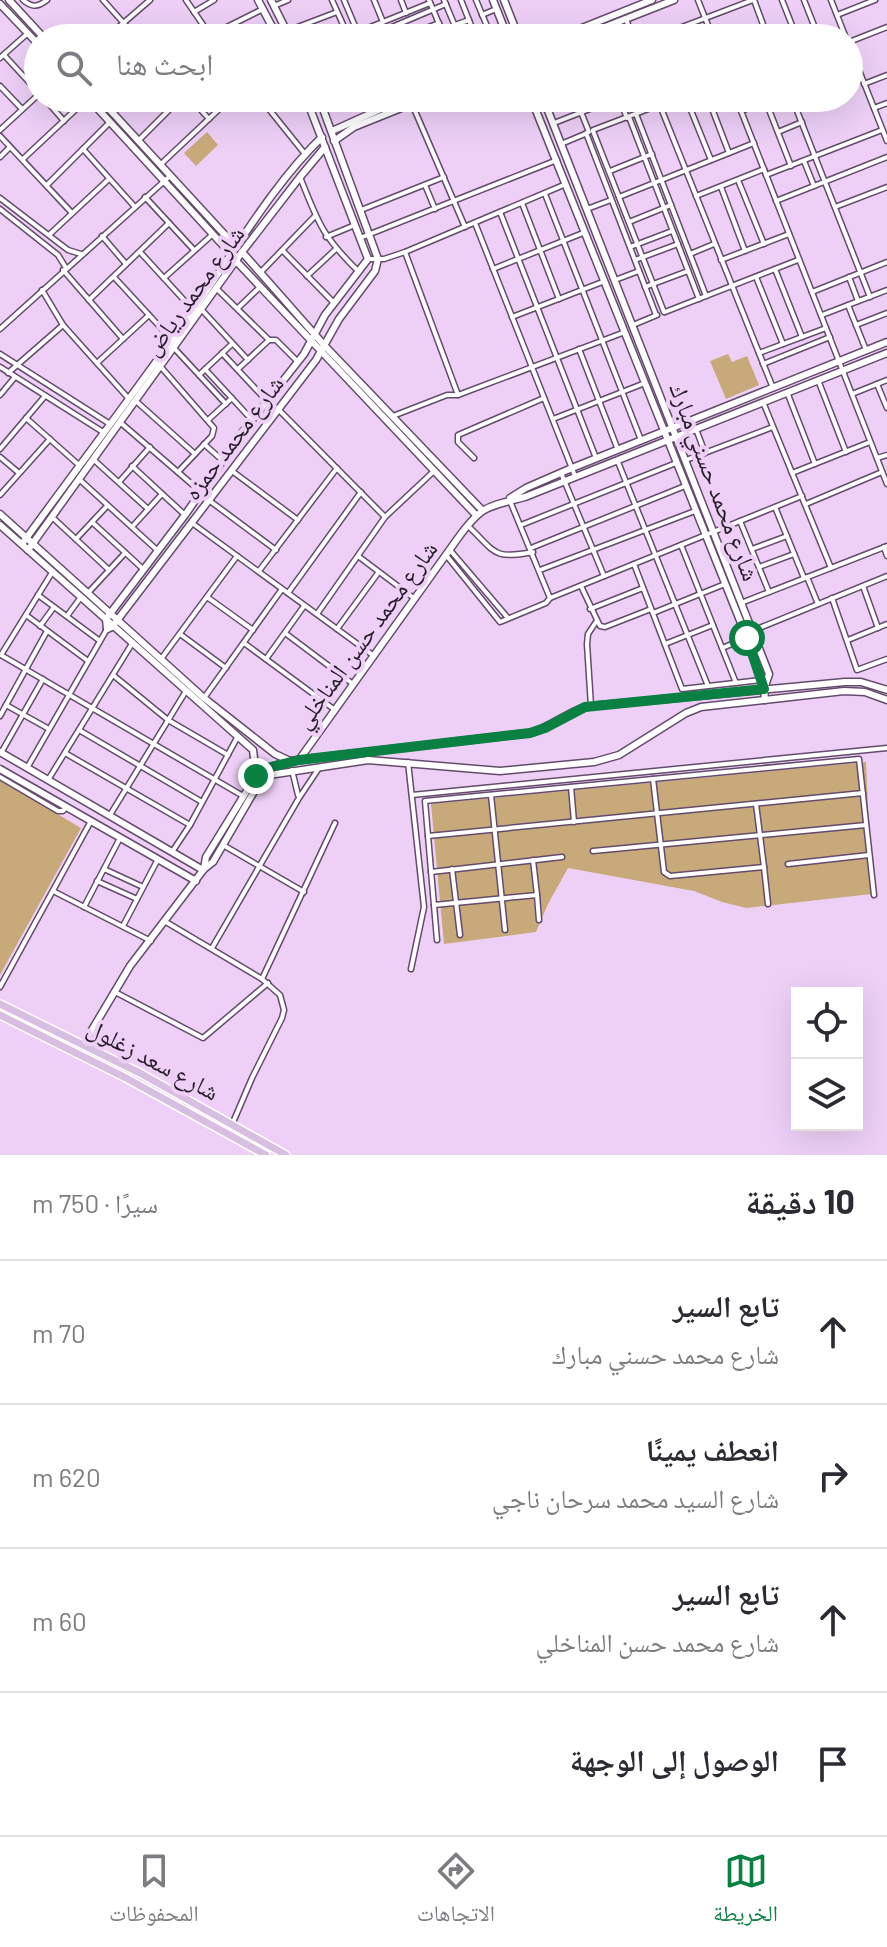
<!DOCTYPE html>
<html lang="ar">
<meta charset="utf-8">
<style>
:root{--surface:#fff;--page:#f2f2f3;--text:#2b2b33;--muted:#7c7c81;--line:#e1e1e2;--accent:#0b8043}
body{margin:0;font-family:Barlow,"Noto Naskh Arabic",sans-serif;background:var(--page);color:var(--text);direction:rtl}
.controls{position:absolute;right:24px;bottom:24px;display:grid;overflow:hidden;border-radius:0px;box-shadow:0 8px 32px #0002}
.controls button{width:72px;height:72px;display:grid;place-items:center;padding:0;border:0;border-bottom:2px solid var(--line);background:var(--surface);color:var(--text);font:40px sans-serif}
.stop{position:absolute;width:24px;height:24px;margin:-18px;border:6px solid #0b8043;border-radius:50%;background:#fff}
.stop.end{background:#0b8043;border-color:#fff;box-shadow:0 2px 8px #0008}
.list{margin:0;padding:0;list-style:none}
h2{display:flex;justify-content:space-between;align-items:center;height:104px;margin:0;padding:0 32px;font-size:34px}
h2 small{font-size:26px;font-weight:400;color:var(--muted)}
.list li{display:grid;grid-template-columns:52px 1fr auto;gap:24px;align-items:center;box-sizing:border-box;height:144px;padding:0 32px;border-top:2px solid var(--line)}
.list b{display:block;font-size:30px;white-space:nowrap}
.list p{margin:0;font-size:26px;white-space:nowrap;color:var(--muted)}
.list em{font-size:26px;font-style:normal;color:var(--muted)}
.icon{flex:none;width:44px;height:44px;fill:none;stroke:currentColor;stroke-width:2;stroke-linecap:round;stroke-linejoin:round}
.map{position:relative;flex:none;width:887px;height:1155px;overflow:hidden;direction:ltr}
.search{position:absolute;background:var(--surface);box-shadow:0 8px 32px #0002;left:24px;right:24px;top:24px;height:88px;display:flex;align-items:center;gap:20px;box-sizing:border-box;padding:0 28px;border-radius:44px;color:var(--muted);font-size:30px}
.sheet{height:680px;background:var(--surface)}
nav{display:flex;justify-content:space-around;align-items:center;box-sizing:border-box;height:112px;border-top:2px solid var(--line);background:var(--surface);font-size:22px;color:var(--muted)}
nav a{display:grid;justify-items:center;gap:4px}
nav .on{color:var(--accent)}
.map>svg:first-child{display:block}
.green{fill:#c8a97a}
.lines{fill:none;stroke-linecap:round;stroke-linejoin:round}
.street-casing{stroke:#644b6c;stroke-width:7}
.secondary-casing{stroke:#644b6c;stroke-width:9}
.primary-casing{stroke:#fff;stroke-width:10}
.street{stroke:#fff;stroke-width:4}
.secondary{stroke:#fff;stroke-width:6}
.primary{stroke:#d8bee0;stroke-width:7}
.route{stroke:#0b8043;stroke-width:10}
.labels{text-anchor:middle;stroke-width:8;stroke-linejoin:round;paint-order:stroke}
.street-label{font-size:24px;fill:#271c2a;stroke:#eed0f7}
</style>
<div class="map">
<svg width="887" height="1155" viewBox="0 0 887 1155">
<rect width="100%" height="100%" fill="#eed0f7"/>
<g class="green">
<polygon points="207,132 218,145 196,166 184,153"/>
<polygon points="728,354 732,362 747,356 759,385 726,399 710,361"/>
<polygon points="866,762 872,894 746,908 722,902 694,891 568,868 548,904 536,932 444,944 431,804"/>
<polygon points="0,780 81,828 0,975"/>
</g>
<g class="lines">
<defs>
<g id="street">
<path d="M 23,0 C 32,8 38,7 47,0"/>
<polyline points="103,0 137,38"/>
<polyline points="186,0 212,38"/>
<polyline points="332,0 349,38"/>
<polyline points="344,0 360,38"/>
<polyline points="374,0 383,22"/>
<polyline points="401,0 406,13"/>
<polyline points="429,0 445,38"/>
<polyline points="444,0 460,38"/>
<polyline points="461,0 476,38"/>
<polyline points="476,0 492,38"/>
<polyline points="698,0 713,38"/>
<polyline points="754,0 768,38"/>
<polyline points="782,0 797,38"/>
<polyline points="804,0 819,38"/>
<polyline points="831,0 846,38"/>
<polyline points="274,6 288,0"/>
<polyline points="194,12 214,0"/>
<polyline points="482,15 496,9"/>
<polyline points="837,15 875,0"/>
<polyline points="626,19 633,38"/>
<polyline points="455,25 469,20"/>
<polyline points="391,28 395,38"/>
<polyline points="287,31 337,12"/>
<polyline points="420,31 423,38"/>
<polyline points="106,38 150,0"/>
<polyline points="205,38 263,9"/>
<polyline points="343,38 430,3"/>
<polyline points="366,38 446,4"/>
<polyline points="401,38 439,23"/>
<polyline points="653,38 753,0"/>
<polyline points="849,42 887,27"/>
<polyline points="849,45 887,141"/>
<polyline points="4,55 38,92"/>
<polyline points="0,58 28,33"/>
<polyline points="864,84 887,75"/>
<polyline points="0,86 22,109"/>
<polyline points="44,98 64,121"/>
<polyline points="190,98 209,119"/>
<polyline points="260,98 305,154"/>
<polyline points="338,98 342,107 365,98"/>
<polyline points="371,98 375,110"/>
<polyline points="619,98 627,118"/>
<polyline points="635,98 640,112"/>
<polyline points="657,98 773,388"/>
<polyline points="686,98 711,160"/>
<polyline points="708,98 729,153"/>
<polyline points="736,98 887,484"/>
<polyline points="792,98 870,297"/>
<polyline points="766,102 791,166"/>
<polyline points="412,104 465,227"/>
<polyline points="874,108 887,103"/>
<polyline points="741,111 775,98"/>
<polyline points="581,112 589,132"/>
<polyline points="113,113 128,98"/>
<polyline points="636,114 706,296"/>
<polyline points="629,117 699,299"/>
<polyline points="554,123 618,98"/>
<polyline points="0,130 38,95"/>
<polyline points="593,130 677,98"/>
<polyline points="593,131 664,312"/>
<polyline points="778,132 802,122"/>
<polyline points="586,133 656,315"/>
<polyline points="0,136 72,213"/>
<polyline points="138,141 181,98"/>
<polyline points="561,144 585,134"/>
<polyline points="83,149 134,206"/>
<polyline points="0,157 10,147"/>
<polyline points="23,159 88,98"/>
<polyline points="804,161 814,186"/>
<polyline points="160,165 231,98"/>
<polyline points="610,171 652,154"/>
<polyline points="766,175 882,130"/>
<path d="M 300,177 C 318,223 323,237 359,272"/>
<polyline points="738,180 764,244"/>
<polyline points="47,185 110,122"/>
<polyline points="425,185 435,209"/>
<polyline points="721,187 745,251"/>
<polyline points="545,194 641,440"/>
<polyline points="696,196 764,169"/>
<polyline points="145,197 194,250"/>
<polyline points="619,197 754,143"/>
<polyline points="0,198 68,250 81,254"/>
<polyline points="776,201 887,157"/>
<polyline points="522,203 559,299"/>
<polyline points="835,207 887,187"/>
<polyline points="0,209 58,255 66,268"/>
<polyline points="587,209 611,200"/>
<polyline points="361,210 444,177"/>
<polyline points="500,212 596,458"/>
<polyline points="629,222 671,205"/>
<polyline points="475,223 575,476"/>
<polyline points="50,234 109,179"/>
<polyline points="102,236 126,264"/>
<polyline points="326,237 355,225"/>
<polyline points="360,238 557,160"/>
<polyline points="630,247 672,231"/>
<polyline points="283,251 334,303"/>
<polyline points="140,252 193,310"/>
<polyline points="405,252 458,395"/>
<polyline points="690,254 714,244"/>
<polyline points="368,259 384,259 405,252 566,184"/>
<polyline points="635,260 678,244"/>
<polyline points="721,260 789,234"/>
<polyline points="493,269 583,233"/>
<polyline points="775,269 802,337"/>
<polyline points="63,270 123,339"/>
<polyline points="260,273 315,216"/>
<polyline points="307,276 336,249"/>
<polyline points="114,277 172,340"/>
<polyline points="756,277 783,344"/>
<polyline points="849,277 858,301"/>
<polyline points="164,278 213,234"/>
<polyline points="615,280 639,271"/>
<polyline points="645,287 688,271"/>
<polyline points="217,289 269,340"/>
<polyline points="42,290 63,325 129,399"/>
<polyline points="812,292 887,262"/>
<polyline points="89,300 169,223"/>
<polyline points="848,305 866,350"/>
<polyline points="238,308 260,287"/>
<polyline points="202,310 248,360"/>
<polyline points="665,312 798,260"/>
<polyline points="822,315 887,290"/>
<polyline points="512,317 605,281"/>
<polyline points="633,325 657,315"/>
<polyline points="856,325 887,313"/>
<polyline points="0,329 170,176"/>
<polyline points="175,349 226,404"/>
<polyline points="579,349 618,450"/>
<polyline points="222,353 267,401"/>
<polyline points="759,353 826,328"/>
<polyline points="0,354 110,424"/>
<polyline points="97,363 149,315"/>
<polyline points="763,364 830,337"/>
<polyline points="0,367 103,432"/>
<polyline points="161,367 214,428 212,436 178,472"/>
<polyline points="205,369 252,420"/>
<polyline points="238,369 269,340 276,340 298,362"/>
<polyline points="8,373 63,325"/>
<polyline points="199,375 232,344"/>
<polyline points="818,380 846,452"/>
<polyline points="877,384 887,408"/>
<polyline points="787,392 815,464"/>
<polyline points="852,394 887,380"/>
<polyline points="0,395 15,377"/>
<polyline points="137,402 195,454"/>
<polyline points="763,402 831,568"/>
<polyline points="278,409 385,517"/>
<polyline points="393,416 447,395 458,395 625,332"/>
<polyline points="26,418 80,466"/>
<polyline points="553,419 645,383"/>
<polyline points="208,420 232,398"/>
<polyline points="121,423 201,492"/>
<polyline points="696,429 705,453"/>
<polyline points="204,444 222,460"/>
<polyline points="0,449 45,396"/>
<polyline points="0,457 19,473"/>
<polyline points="474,458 458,442 458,435 544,398"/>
<polyline points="877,458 887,455"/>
<polyline points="94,460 148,509"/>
<polyline points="686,460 773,427"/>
<polyline points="618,462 708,686"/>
<polyline points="132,466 185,515"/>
<polyline points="232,471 298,520"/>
<polyline points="561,473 604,576"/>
<polyline points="792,473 870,442"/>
<polyline points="80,480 157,550"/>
<polyline points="119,482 150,447"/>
<polyline points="0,495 50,439"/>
<polyline points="210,501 276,550"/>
<polyline points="510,501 550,598"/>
<polyline points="806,504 882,472"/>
<polyline points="775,507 804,578"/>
<polyline points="52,517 109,570"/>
<polyline points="740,521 769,592"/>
<polyline points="92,522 143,569"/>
<polyline points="192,523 374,656"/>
<polyline points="521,525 676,463"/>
<path d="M 468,526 C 496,552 492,560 533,552"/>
<polyline points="132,527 162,494"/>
<polyline points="76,539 107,506"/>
<polyline points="681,545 736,683"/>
<polyline points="884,547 887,556"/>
<polyline points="531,548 685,486"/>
<polyline points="752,549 787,536"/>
<polyline points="450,550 508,618"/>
<polyline points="446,555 500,622 546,603 550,598 802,496"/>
<polyline points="358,556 415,599"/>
<polyline points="634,564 682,689 761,680"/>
<polyline points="759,567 794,554"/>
<polyline points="540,570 695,511"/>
<polyline points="259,571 337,468"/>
<polyline points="807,577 818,604"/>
<polyline points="581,586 600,626 605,627 651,609"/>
<polyline points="863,586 878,628"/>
<polyline points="88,593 125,553"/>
<polyline points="288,593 361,492"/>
<polyline points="38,595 100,641"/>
<polyline points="207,597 253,630"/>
<polyline points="832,598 857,670 887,659"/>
<polyline points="741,603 887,546"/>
<polyline points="590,609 643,588"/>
<polyline points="653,613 725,584"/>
<polyline points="317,614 385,517 434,471"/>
<polyline points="26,615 88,661"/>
<polyline points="67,616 81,597"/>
<polyline points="40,626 54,607"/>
<polyline points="337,629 378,573"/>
<polyline points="752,631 887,576"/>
<polyline points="285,633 353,684"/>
<polyline points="180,634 226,668"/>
<polyline points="848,640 887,624"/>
<polyline points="244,643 335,710"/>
<polyline points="665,644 713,625"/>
<polyline points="722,648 747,638"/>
<polyline points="1,655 243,796"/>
<polyline points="1,655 53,571"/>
<polyline points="161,659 237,556"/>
<polyline points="266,659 304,606"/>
<polyline points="113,675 168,720 228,755"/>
<polyline points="204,698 282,589"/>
<polyline points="6,705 49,729"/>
<polyline points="591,706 587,644 588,634 596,622"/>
<polyline points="0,716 47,631"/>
<polyline points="79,730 202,802"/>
<polyline points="1,753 43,679"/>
<polyline points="65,753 190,825"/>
<polyline points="408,762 424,907 411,969"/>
<polyline points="27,768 107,629"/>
<polyline points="292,770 298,795"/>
<polyline points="0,777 58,811 63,811 66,807"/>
<polyline points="653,779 664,872 670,876 764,867 768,904"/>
<polyline points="48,780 133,642"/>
<polyline points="571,787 574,822"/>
<polyline points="412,795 887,748"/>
<polyline points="491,795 505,930"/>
<polyline points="756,804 764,867"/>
<polyline points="110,815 186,691"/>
<polyline points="428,836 863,793"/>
<polyline points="223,845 304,892"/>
<polyline points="593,851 866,825"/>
<polyline points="172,852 190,825 238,736"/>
<polyline points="788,864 869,855"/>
<polyline points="104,869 143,887"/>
<polyline points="452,869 460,935"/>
<polyline points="431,872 562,857"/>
<polyline points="97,881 137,899"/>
<polyline points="53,891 151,941"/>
<polyline points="537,895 539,920"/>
<polyline points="434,905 537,895 533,860"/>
<polyline points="84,907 120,838"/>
<polyline points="166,922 262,979 280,995 284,1010 282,1018 252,1078 228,1134"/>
<polyline points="123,926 158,859"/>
<polyline points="437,940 425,801 859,759 874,895"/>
<polyline points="212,948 299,798 319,768"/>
<polyline points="262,979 335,823"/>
<polyline points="0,987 91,821"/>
<polyline points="115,992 203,1038 268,983"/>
</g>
<g id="secondary">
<polyline points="9,0 44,38"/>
<polyline points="258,0 278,38"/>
<polyline points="271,0 290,38"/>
<polyline points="493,0 508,38"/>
<polyline points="504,0 519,38"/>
<polyline points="0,4 38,44"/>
<polyline points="557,38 652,0"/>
<polyline points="577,38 674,0"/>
<polyline points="88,98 231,254"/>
<polyline points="99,98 236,247"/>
<polyline points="531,98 747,638 764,689 765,700"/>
<polyline points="543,98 769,674 764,689"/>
<polyline points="332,131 405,98"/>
<polyline points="334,141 354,127 426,98"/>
<polyline points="242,252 324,345 482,510"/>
<polyline points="236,261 476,515"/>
<polyline points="510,498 526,488 572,468 887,342"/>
<polyline points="0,514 204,698 275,754 290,761"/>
<polyline points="0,525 253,750 255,766 246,781"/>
<path d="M 22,544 C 78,467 136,391 191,313 C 232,256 272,185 322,137"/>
<polyline points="28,550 242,252 300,177 325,147"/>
<polyline points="107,629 112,627 316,360 339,319 375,271 378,259 319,98"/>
<polyline points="107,629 106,619 185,515 241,434 304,354 325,315 368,259 306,98"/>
<polyline points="0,752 203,870"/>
<path d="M 299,760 L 458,538 C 482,505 487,507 525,497 L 887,353"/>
<polyline points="0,769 196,881"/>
<path d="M 204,869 L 206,857 L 256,776 L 267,768 L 290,761 L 530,733 C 553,727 568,710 591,706 L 845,682 L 861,682 L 887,690"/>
<polyline points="83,1045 130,966 204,869 213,862 259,783 269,775 368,760 500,771 594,762 619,755 686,713 701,707 844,691 865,692 887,700"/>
</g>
<g id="primary">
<polyline points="0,1004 140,1073 286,1155"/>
<polyline points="0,1015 126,1078 266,1155"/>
</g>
</defs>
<use href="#street" class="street-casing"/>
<use href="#secondary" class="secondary-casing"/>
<use href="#primary" class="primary-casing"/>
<use href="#street" class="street"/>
<use href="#secondary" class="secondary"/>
<use href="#primary" class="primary"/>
</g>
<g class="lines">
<polyline class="route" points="256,776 267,768 299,760 530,733 545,728 585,707 764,689 747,638"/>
</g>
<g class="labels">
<g class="street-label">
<text transform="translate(194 291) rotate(-54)" y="8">شارع محمد رياض</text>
<text transform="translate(234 438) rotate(-53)" y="8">شارع محمد حمزه</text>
<text transform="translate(714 482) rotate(69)" y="8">شارع محمد حسني مبارك</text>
<text transform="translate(366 635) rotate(-54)" y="8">شارع محمد حسن المناخلي</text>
<text transform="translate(153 1060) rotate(28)" y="8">شارع سعد زغلول</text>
</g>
</g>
</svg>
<div class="controls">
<button><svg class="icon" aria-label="locate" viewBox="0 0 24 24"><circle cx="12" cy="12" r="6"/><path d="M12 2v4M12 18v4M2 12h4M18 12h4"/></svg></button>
<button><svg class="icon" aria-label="layers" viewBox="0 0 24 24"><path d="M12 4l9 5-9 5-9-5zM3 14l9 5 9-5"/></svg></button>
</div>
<div class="stop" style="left:747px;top:638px"></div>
<div class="stop end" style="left:256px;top:776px"></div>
<div class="search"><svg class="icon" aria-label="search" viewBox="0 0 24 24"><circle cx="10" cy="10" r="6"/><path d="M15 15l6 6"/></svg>ابحث هنا</div>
</div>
<section class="sheet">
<h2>10 دقيقة<small>سيرًا · 750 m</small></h2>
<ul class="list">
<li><svg class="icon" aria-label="ahead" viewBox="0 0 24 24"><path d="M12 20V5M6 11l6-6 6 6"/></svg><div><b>تابع السير</b><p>شارع محمد حسني مبارك</p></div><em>70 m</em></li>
<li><svg class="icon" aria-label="right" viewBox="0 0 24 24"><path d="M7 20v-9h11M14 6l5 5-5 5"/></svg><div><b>انعطف يمينًا</b><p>شارع السيد محمد سرحان ناجي</p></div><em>620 m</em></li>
<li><svg class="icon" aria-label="ahead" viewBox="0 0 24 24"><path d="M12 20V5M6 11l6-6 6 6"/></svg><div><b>تابع السير</b><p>شارع محمد حسن المناخلي</p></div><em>60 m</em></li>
<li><svg class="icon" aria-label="arrive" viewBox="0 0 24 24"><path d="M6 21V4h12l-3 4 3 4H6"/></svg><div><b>الوصول إلى الوجهة</b></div></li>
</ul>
</section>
<nav>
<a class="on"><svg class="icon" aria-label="map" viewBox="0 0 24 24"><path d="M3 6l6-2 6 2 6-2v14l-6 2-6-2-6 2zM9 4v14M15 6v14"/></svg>الخريطة</a>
<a><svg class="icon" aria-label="directions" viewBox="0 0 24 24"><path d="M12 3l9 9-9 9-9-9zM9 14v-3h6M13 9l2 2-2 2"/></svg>الاتجاهات</a>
<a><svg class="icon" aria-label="saved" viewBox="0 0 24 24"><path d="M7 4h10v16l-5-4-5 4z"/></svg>المحفوظات</a>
</nav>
